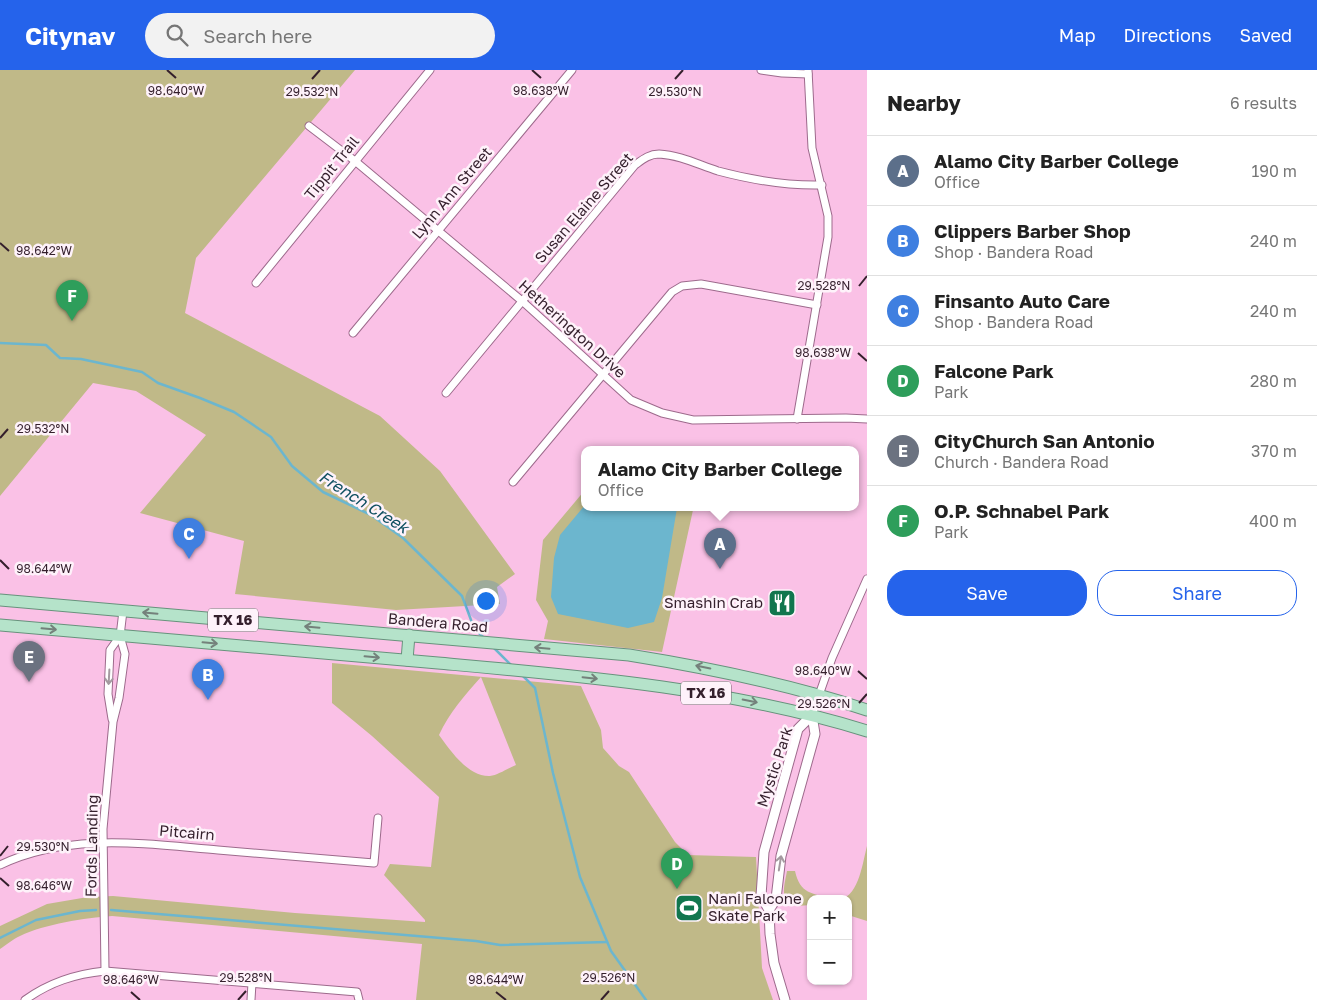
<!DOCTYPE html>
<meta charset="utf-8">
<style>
:root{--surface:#fff;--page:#f2f2f2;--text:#222;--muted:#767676;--line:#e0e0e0;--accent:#2563eb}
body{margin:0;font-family:"Golos Text",sans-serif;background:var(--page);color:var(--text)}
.controls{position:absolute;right:15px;bottom:15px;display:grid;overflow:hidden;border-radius:10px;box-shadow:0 1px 4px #0004}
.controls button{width:45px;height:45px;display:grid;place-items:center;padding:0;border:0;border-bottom:1px solid var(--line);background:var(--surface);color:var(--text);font:25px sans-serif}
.you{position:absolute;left:485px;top:530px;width:18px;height:18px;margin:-12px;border:4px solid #fff;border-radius:50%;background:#1a73e8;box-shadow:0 0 0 8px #1a73e833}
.badge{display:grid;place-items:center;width:32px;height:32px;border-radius:50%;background:var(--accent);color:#fff;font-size:16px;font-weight:700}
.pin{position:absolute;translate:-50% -41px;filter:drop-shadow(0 1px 2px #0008)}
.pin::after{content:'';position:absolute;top:26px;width:18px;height:15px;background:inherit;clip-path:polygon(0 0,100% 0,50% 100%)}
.popup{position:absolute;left:581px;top:376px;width:278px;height:65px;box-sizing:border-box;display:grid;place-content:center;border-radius:10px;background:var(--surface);filter:drop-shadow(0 1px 4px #0005);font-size:16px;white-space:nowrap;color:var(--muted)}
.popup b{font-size:19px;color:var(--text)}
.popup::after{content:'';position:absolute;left:50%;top:100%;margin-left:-10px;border:10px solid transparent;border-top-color:var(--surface)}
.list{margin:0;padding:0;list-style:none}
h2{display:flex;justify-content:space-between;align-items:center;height:65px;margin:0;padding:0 20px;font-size:21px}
h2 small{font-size:16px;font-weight:400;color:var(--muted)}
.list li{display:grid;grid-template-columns:32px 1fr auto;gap:15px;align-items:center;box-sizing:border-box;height:70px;padding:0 20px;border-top:1px solid var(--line)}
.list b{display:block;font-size:19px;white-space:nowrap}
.list p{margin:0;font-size:16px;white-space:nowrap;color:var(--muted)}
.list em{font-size:16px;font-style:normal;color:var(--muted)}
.actions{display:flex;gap:10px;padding:15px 20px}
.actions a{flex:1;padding:11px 0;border:1px solid var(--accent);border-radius:20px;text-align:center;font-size:18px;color:var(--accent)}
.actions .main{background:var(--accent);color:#fff}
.icon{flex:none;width:28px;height:28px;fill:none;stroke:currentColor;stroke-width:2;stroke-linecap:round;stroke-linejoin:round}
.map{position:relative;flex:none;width:867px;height:930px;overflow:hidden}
header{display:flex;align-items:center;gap:30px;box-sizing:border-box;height:70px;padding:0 25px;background:var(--accent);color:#fff}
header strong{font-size:24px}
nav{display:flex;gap:28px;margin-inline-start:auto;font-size:18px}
.search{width:350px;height:45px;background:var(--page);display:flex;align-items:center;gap:12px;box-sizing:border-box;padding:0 18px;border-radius:28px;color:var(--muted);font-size:19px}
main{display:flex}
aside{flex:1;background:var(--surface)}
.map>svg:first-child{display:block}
.green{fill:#c0b988;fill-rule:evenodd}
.water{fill:#6cb6ce}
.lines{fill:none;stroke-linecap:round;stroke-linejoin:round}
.stream{stroke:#6cb6ce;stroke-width:2.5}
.minor-casing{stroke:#9d6a8c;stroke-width:9}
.tertiary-casing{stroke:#9d6a8c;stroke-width:11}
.primary-casing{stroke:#67927c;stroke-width:13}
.minor{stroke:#fff;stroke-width:7}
.tertiary{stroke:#fff;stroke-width:9}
.primary{stroke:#b5e3ca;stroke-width:11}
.oneway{stroke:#74817b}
.oneway2{stroke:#a49aa0}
.ticks{fill:none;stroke:#341f2c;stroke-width:2}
.labels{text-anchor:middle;stroke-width:5;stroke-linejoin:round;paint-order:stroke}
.shield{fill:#fef2fa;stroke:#715e6a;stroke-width:1}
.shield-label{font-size:14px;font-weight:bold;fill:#341f2c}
.street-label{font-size:15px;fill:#341f2c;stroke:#fef2fa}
.poi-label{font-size:15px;fill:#341f2c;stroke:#fef2fa;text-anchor:end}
.water-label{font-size:16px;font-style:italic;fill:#105061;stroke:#fef2fa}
.ticks-label{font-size:12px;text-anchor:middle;fill:#341f2c;stroke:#fef2fa;stroke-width:5;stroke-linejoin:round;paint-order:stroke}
</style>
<header>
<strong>Citynav</strong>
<div class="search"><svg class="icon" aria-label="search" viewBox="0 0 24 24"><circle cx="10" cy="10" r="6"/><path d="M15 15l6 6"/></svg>Search here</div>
<nav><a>Map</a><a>Directions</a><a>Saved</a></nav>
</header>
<main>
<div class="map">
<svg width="867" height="930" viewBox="0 0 867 930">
<rect width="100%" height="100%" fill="#fac1e6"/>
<g class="green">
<polygon points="0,0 355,0 196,188 185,243 380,346 440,401 515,504 497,517 500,534 396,540 235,524 244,471 140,443 206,365 136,321 93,313 0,426"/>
<polygon points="585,420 585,438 705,438 693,440 662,582 544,569 548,551 536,530 543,470"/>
<path d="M 332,593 L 581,616 L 601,660 L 603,678 L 619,696 L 629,702 L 675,772 L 688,785 L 756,787 L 762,898 L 773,930 L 416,930 L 422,874 L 112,846 C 85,848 45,854 20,866 C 13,869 6,875 0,879 L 0,856 L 47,834 L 88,827 L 113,826 L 295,843 L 425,852 L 425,850 L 384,805 L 390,794 L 431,797 L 439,727 L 372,666 L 332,633 ZM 481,607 L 516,695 C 508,698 498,705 490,706 C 468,707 450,680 439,665 C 449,643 465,625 481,607 Z"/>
<path d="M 867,776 L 867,851 L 848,845 L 848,829 L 841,829 C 859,825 863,791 867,776 Z"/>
<path d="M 787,801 L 795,801 C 800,824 812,823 832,829 L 811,829 L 811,835 L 797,836 L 796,833 C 778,834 785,813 787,801 Z"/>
</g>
<polygon class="water" points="585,435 585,438 677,438 662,528 654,552 628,558 558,544 551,527 554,488 560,465"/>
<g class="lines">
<g class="stream">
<polyline points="0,273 46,275 60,288 81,289 142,302 158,313 200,328 234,342 271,367 292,396 323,422 371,445 403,468 462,526 474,558 484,568"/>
<polyline points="493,577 512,596"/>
<polyline points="522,605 535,618 553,703 580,807 611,881 646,930"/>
<polyline points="111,840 476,871 500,875 607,872"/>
<polyline points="0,868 36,850 80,841 96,840"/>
</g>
<defs>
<g id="minor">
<polyline points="761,0 782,3 808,4"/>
<polyline points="309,56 355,91 522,231 631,330 662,343 693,350 846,348 867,349"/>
<polyline points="256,213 430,0"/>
<polyline points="353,263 572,0"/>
<path d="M 446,323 L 635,95 C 642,90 649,84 659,84 C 680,85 699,95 718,101 C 752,110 787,116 822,115"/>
<polyline points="797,349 828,167 828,146 812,78 808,0"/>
<polyline points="513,412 672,222 682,216 701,214 817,235"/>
<polyline points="812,645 832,588 867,509"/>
<polyline points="112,649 108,624 110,580 120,566"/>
<path d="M 0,795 C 69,762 145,774 218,780 C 270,784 322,789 374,793 L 378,748"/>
<polyline points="105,901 103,759 113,652 119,628 125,584 120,566 123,541"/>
<path d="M 25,930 C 50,912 75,904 105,901 L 357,922 L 359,930"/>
<polyline points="251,930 252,913"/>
</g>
<polyline id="tertiary" points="769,840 776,829 781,786 815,664 812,645 798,659 764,782 761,826 769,840 770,864 774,893 785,930"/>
<g id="primary">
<path d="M 0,530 L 629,585 C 710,598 789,614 867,640"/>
<path d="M 0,555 C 146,568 292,580 438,593 C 582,606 728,618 867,661"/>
<polyline points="407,590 409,565"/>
</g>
</defs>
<use href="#minor" class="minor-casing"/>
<use href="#tertiary" class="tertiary-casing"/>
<use href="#primary" class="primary-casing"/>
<use href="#minor" class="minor"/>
<use href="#tertiary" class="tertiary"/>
<use href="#primary" class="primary"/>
</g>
<defs><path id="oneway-shaft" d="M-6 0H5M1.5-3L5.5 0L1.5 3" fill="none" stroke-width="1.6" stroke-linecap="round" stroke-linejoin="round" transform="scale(1.25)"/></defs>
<g class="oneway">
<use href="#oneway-shaft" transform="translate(150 543) rotate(-175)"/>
<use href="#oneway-shaft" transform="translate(312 557) rotate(-175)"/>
<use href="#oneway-shaft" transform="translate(49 559) rotate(5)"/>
<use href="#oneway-shaft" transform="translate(210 573) rotate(5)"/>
<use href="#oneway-shaft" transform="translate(542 578) rotate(-175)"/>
<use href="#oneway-shaft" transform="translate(372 587) rotate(5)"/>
<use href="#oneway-shaft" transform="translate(703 597) rotate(-168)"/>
<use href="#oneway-shaft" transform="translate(590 608) rotate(6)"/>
<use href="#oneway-shaft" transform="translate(750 631) rotate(11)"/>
</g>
<g class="oneway2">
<use href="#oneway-shaft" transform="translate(109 607) rotate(93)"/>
<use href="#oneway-shaft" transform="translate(780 793) rotate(-81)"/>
</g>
<path class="ticks" d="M 167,0 L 176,8M 532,0 L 541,8M 312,9 L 320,0M 675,9 L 683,0M 0,173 L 9,181M 859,216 L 867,206M 858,283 L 867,291M 0,368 L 8,359M 0,490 L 9,499M 858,601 L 867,609M 859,633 L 867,624M 0,786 L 8,776M 0,808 L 9,816M 131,922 L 140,930M 496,922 L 506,930M 238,930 L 246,921M 601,930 L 609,921"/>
<defs>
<symbol id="restaurant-square" viewBox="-11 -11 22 22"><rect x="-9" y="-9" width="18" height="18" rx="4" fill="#11764e" stroke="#fef2fa"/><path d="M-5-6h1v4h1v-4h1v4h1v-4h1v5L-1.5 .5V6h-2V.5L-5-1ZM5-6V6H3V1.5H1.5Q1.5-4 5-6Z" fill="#fff"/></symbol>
<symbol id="stadium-square" viewBox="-11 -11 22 22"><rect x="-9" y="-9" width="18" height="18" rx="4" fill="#11764e" stroke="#fef2fa"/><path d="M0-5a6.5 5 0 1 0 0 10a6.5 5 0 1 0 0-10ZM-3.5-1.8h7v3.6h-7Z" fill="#fff"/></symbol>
</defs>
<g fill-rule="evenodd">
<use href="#restaurant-square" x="766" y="517" width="32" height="32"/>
<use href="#stadium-square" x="673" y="822" width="32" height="32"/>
</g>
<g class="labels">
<g class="shield">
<rect x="208" y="538.5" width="50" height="23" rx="4"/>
<rect x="681" y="611.5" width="50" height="23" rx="4"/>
</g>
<g class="shield-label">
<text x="233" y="555">TX 16</text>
<text x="706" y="628">TX 16</text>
</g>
<g class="street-label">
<text transform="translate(332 98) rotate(-51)" y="5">Tippit Trail</text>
<text transform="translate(452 123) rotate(-50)" y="5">Lynn Ann Street</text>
<text transform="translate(584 138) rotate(-49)" y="5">Susan Elaine Street</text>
<text transform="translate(572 259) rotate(42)" y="5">Hetherington Drive</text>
<text transform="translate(438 553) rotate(5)" y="5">Bandera Road</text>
<text transform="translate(775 697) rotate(-72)" y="5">Mystic Park</text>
<text transform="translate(187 763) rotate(5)" y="5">Pitcairn</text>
<text transform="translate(92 776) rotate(-89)" y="5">Fords Landing</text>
</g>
<g class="poi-label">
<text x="763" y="538">Smashin Crab</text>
<text x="708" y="834" text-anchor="start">Nani Falcone<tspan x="708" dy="17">Skate Park</tspan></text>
</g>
<g class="water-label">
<text transform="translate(364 432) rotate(32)" y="6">French Creek</text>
</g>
</g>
<g class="ticks-label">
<text x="176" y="25">98.640°W</text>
<text x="541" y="25">98.638°W</text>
<text x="312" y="26">29.532°N</text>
<text x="675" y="26">29.530°N</text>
<text x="44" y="185">98.642°W</text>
<text x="824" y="220">29.528°N</text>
<text x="823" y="287">98.638°W</text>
<text x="43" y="363">29.532°N</text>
<text x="44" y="503">98.644°W</text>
<text x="823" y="605">98.640°W</text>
<text x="824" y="638">29.526°N</text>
<text x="43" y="781">29.530°N</text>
<text x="44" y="820">98.646°W</text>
<text x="246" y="912">29.528°N</text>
<text x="609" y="912">29.526°N</text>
<text x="131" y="914">98.646°W</text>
<text x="496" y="914">98.644°W</text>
</g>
</svg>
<div class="controls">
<button>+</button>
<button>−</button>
</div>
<div class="you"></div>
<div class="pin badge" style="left:720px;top:499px;background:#5c6f8a">A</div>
<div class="popup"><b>Alamo City Barber College</b>Office</div>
<div class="pin badge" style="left:208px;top:630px;background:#3f7fe0">B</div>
<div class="pin badge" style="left:189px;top:489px;background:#3f7fe0">C</div>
<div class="pin badge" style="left:677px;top:819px;background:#2e9e5b">D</div>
<div class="pin badge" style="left:29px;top:612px;background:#6b7280">E</div>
<div class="pin badge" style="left:72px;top:251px;background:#2e9e5b">F</div>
</div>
<aside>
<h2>Nearby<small>6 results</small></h2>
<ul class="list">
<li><span class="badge" style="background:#5c6f8a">A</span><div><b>Alamo City Barber College</b><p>Office</p></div><em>190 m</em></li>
<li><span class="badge" style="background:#3f7fe0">B</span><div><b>Clippers Barber Shop</b><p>Shop · Bandera Road</p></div><em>240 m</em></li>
<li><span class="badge" style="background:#3f7fe0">C</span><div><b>Finsanto Auto Care</b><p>Shop · Bandera Road</p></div><em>240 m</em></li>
<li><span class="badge" style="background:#2e9e5b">D</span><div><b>Falcone Park</b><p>Park</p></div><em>280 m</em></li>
<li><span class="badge" style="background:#6b7280">E</span><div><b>CityChurch San Antonio</b><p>Church · Bandera Road</p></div><em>370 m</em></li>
<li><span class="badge" style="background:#2e9e5b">F</span><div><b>O.P. Schnabel Park</b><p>Park</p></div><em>400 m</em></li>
</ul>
<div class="actions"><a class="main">Save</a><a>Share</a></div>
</aside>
</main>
